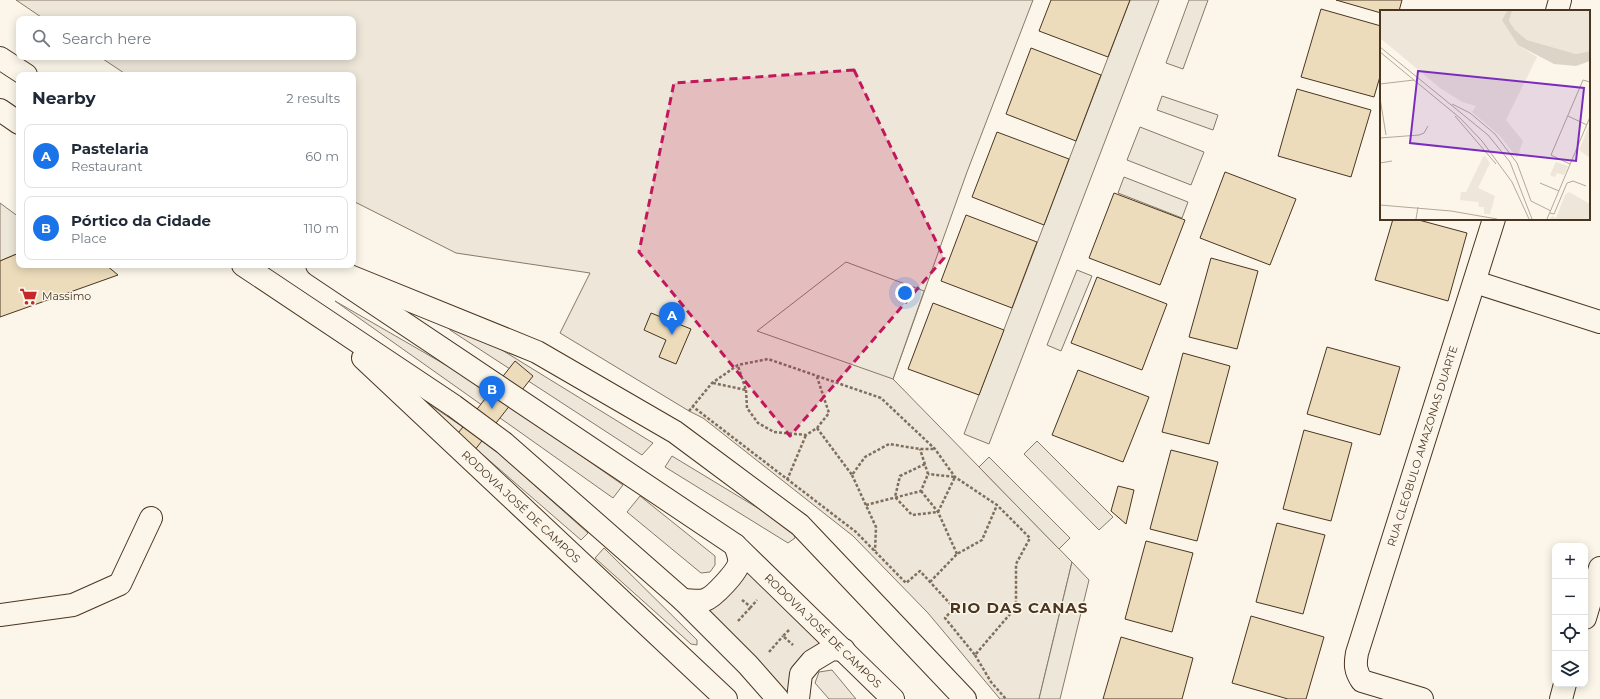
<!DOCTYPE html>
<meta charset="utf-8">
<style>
:root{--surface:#fff;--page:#f2f2f3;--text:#1f2937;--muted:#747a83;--line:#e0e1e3;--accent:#1a73e8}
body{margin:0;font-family:Montserrat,sans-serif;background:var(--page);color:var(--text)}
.controls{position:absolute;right:12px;bottom:12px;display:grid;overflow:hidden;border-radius:8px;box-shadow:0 2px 10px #0003}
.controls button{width:36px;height:36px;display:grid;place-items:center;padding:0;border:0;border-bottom:1px solid var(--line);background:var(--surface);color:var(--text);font:20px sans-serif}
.you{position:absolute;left:905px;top:293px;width:14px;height:14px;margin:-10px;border:3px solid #fff;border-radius:50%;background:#1a73e8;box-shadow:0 0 0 6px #1a73e833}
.badge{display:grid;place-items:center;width:26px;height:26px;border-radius:50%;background:var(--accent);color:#fff;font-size:13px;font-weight:700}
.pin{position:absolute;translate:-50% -33px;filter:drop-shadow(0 1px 2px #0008)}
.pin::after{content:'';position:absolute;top:21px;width:14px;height:12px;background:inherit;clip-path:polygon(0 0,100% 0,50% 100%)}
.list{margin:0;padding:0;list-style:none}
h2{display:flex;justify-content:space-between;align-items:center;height:52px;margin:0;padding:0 16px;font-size:17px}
h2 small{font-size:13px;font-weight:400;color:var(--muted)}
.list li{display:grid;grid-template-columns:26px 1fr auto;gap:12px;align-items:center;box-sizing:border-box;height:64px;margin:0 8px 8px;padding:0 8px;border:1px solid var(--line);border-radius:8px}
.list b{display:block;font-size:15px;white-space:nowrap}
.list p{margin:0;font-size:13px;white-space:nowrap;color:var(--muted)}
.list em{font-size:13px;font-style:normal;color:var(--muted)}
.icon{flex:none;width:22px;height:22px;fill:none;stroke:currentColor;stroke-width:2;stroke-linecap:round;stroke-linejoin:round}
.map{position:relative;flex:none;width:1600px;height:699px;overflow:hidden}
.search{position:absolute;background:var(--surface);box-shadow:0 2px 10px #0003;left:16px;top:16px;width:340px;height:44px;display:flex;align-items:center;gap:10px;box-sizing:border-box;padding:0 14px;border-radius:8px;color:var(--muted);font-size:15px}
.panel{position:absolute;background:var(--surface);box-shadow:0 2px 10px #0003;left:16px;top:72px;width:340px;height:196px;border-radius:8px}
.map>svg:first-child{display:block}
.green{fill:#ede6d9;stroke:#887966}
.parking{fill:#ede7d9;stroke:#887966}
.building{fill:#ecdcbc;stroke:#4a3520}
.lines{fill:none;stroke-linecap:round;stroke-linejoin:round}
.minor-casing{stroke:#4a3520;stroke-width:24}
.major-casing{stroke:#4a3520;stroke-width:24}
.path{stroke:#7f6f5c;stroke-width:2.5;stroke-dasharray:3 2;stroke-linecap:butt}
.minor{stroke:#fbf6e9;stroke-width:22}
.major{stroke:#fbf6e9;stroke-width:22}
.marked{fill:#c2185b;fill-opacity:0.2;stroke:#c2185b;stroke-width:3;stroke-dasharray:8 5;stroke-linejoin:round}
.labels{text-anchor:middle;stroke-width:3;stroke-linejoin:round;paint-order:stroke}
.poi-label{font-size:11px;fill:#4a3520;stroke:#fbf6e9;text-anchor:start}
.street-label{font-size:11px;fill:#4a3520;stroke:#fbf6e9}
.district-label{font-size:15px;font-weight:bold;letter-spacing:1px;fill:#4a3520;stroke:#fbf6e9}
.inset-road{fill:none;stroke:#b4a999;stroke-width:1}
.view{fill:#7b2cbf;fill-opacity:0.15;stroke:#7b2cbf;stroke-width:2}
.inset-edge{fill:none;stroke:#4a3520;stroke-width:2}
</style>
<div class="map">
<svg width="1600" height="699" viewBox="0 0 1600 699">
<rect width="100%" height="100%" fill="#fbf6e9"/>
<g class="green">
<polygon points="16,0 1033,0 967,172 893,379 1072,562 1039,699 1000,699 928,613 853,536 703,418 689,411 560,333 590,273 456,253 353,201 353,75 127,75 100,57 353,57 353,19 44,19"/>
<polygon points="335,301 477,383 623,485 613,498"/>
<polygon points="449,323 458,323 653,443 642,455 450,330"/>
<polygon points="407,389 488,444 588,533 581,540"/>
<polygon points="672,456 794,530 795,538 788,543 665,467"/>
<polygon points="640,496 715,556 715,565 710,572 701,573 627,512"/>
<polygon points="604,548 697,640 697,645 691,644 595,558"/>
<polygon points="739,565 844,650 812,661 798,699 778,699 701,601"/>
<polygon points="832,670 856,699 829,699 815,683 819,672"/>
</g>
<g class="parking">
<polygon points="1130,0 1159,0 989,444 964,434"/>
<polygon points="1189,0 1208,0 1183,69 1166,63"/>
<polygon points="1162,96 1218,115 1213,130 1157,110"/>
<polygon points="1140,127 1204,152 1191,185 1127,160"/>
<polygon points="1124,177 1188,202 1182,218 1118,193"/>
<polygon points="0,203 19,217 19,253 0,261"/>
<polygon points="846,262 924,291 893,379 757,331"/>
<polygon points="1077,270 1092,276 1061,351 1047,345"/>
<polygon points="1037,441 1113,517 1099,530 1024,454"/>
<polygon points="989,457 1070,538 1059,549 979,467"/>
<polygon points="1072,562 1089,580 1060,699 1039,699"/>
</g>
<g class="building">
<polygon points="1051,0 1130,0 1108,57 1039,31"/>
<polygon points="1336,0 1402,0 1399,11 1381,11 1381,13"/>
<polygon points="1321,9 1381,26 1381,73 1374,97 1301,77"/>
<polygon points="1031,48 1101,75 1076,141 1006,114"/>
<polygon points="1297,89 1371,110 1351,177 1278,156"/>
<polygon points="997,132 1069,159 1044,225 972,197"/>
<polygon points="1225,172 1296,199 1270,265 1200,238"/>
<polygon points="1114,193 1185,220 1160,285 1089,258"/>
<polygon points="966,215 1037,242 1012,308 941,281"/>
<polygon points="1393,219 1415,219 1467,233 1448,301 1375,280"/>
<polygon points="19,253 19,265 106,265 118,275 0,317 0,261"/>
<polygon points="1211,258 1258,271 1237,349 1189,337"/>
<polygon points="1097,277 1167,304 1142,370 1071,343"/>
<polygon points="933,303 1004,330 979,395 908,369"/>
<polygon points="651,313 691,329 676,364 659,357 666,340 644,330"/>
<polygon points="1327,347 1400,367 1380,435 1307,414"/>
<polygon points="1183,353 1230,366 1209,444 1162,432"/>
<polygon points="515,361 533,376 474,451 455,437"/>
<polygon points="1078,370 1149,397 1123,462 1052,435"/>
<polygon points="1304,430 1352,443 1331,521 1283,509"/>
<polygon points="1171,450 1218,462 1197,541 1150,529"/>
<polygon points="1118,486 1134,490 1126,524 1111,511"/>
<polygon points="1277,523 1325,535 1303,614 1256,602"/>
<polygon points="1146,541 1193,553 1172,632 1125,619"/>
<polygon points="1251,616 1324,637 1306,699 1288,699 1232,683"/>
<polygon points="1121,637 1193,658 1182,699 1103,699"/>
</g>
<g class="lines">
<defs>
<g id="minor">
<polyline points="1557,11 1560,0"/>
<polyline points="330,268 537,352 675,432 800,525 965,699"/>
<polyline points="1475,282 1600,322"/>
<polyline points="0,615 73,605 120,584 151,518"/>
<polyline points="1585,618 1600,568"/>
<path id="s1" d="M 1422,699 L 1362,681 C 1355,671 1355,664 1357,653 L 1494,219"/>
<polyline points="1561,699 1565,684"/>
</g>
<g id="major">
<polyline points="0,58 26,75"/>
<polyline points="0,110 19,123"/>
<polyline points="243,265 454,406 504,443 683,600 748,665 778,699"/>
<path id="s2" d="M 317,265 L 735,545 L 893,699"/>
<path id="s3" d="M 363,358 L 726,699"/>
<path d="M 683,600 C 690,600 699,602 705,600 C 714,597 737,572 739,563 C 740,557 737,551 735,545"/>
<polyline points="798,699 801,674 812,661 832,649 844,650"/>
</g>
</defs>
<use href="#minor" class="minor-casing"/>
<use href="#major" class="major-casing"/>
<g class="path">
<polyline points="713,383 746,390 738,366"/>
<polyline points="746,390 747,408 758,423 774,432 806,435 817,428 829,413 817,377"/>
<polyline points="689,411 712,383 738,365 768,359 881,398 935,449 955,477 997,505 1030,538 1016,564 1016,607 975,655 945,618 954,608 920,571 906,583 856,532 692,406"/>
<polyline points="817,428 852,475 865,457 889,444 920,449 935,449"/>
<polyline points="925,464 900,476 895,497 912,515 938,512 955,477 928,474"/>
<polyline points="852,475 876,527 875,551"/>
<polyline points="787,480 806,435"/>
<polyline points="921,491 938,512 957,554"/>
<polyline points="866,505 921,491 928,474 920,449"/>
<polyline points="930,582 957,554 982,540 997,505"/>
<polyline points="742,600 751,607 757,600"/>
<polyline points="738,621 751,607"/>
<polyline points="789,630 783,636 793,645"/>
<polyline points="769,652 783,636"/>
<polyline points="975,655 991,682 1006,699"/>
</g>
<use href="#minor" class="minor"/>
<use href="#major" class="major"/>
</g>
<path class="marked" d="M 854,70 L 944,258 L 790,436 L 639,252 L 674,83 Z"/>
<defs>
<symbol id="supermarket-bare" viewBox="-9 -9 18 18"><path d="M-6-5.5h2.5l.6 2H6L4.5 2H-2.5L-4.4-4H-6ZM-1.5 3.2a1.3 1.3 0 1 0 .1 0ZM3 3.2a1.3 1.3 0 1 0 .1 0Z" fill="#c62828" stroke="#fbf6e9" stroke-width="2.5" paint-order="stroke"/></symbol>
</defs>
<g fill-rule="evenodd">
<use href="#supermarket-bare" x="16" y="284" width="25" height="25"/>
</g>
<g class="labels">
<g class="poi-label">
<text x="42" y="300">Massimo</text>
</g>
<g class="street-label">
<text dy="4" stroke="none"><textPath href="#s1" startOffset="309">RUA CLEÓBULO AMAZONAS DUARTE</textPath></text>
<text dy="4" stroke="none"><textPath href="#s3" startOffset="217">RODOVIA JOSÉ DE CAMPOS</textPath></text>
<text dy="4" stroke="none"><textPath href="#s2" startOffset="626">RODOVIA JOSÉ DE CAMPOS</textPath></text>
</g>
<g class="district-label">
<text x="1019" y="613">RIO DAS CANAS</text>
</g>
</g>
<g transform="translate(1380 10)">
<rect width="210" height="210" fill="#fbf6e9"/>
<path d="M 0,1 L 127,1 L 123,10 L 138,35 L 157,47 L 126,110 L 143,131 L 137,148 L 120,126 L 92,102 L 96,96 L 82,92 L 60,78 L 0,28 ZM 132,1 L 210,1 L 210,41 L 196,44 L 147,30 L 135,20 L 129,11 ZM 210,114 L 210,148 L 199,140 ZM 104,145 L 110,153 L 98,178 L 115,186 L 110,204 L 104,204 L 104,197 L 99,197 L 98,192 L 80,190 L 81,182 L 86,182 ZM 176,152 L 188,156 L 184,165 L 177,163 L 175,167 L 170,165 ZM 189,182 L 210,194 L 210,209 L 170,209 L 172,206 L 176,208 L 185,185 Z" fill="#ede6d9"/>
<path d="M 127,1 L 132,1 L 129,11 L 135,20 L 147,30 L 196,44 L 210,41 L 210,51 L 196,56 L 174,54 L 138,35 L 122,10 Z" fill="#dcd4c6"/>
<path class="inset-road" d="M 0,37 L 108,125 L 130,152 L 152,209M 0,42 L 80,108 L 102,131 L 132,172 L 149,209M 0,74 L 34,70M 0,88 L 6,125M 72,94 L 90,103 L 115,124 L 137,153 L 151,191 L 171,201M 75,106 L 116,154M 188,106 L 207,115M 0,128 L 39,125 L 44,123 L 48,116M 0,153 L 12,151M 190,154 L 171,145 L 203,70 L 210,72M 160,173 L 179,181M 0,195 L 71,201 L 117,209M 170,203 L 174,204 L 187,173 L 193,171 L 206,176M 36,209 L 38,197M 167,209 L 210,107"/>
<path class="view" d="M 38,61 L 204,78 L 196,151 L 30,133 Z"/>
<rect width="210" height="210" class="inset-edge"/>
</g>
</svg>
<div class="controls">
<button>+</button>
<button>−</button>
<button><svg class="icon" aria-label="locate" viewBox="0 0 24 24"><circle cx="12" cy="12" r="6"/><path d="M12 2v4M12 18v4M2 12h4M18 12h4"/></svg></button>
<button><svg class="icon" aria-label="layers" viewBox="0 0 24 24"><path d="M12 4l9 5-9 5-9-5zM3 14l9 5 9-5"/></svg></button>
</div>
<div class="you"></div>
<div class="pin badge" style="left:672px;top:335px">A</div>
<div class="pin badge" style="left:492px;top:409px">B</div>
<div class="search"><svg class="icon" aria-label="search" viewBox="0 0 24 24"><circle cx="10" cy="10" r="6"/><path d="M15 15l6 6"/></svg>Search here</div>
<section class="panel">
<h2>Nearby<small>2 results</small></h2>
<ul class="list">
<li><span class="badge">A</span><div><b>Pastelaria</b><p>Restaurant</p></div><em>60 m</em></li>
<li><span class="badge">B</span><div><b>Pórtico da Cidade</b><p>Place</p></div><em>110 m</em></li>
</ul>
</section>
</div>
